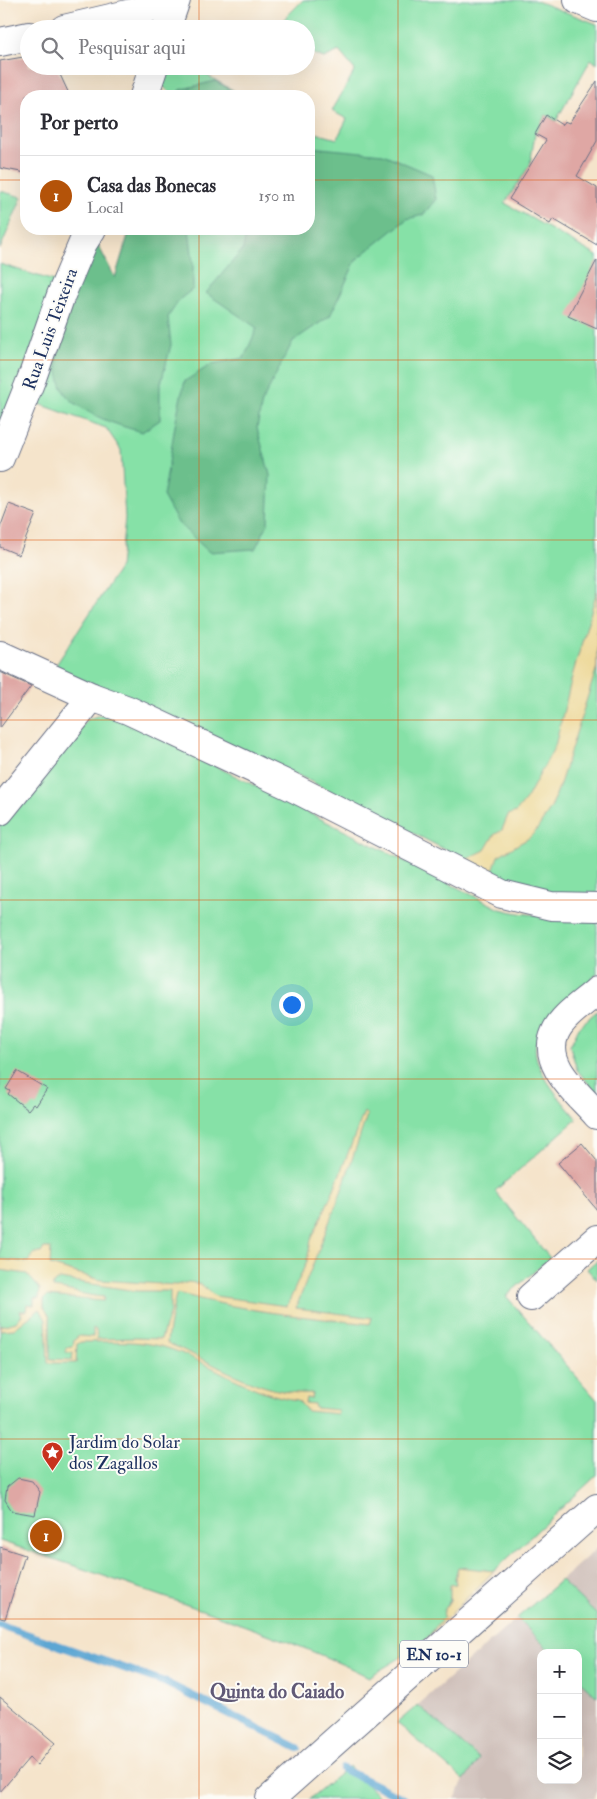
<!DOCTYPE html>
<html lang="pt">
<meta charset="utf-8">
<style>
:root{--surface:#fff;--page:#f2f2f3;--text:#2b2b33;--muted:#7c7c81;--line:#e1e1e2;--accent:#b45309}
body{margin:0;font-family:"IM FELL Double Pica",serif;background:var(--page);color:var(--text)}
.controls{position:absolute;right:15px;bottom:15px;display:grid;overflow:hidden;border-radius:10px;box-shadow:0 5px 20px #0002}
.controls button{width:45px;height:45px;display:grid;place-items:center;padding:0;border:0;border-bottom:1px solid var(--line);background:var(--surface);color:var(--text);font:25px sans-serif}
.you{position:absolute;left:291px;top:1004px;width:18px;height:18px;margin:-12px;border:4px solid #fff;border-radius:50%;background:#1a73e8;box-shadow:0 0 0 8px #1a73e833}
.badge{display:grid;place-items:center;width:32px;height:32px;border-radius:50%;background:var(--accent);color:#fff;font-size:16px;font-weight:700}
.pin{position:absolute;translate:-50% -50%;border:2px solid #fff;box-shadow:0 1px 5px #0006}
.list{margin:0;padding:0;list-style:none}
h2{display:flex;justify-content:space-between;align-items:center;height:65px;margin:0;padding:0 20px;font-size:21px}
h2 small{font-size:16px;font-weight:400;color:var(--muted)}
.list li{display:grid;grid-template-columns:32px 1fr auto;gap:15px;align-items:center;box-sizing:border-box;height:80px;padding:0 20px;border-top:1px solid var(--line)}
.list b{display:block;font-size:19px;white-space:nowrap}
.list p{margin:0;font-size:16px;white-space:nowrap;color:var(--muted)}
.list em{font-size:16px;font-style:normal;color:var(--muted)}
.icon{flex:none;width:28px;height:28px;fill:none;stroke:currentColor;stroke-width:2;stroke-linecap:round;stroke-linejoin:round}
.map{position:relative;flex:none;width:597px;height:1799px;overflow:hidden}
.search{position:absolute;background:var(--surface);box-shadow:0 5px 20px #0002;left:20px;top:20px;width:295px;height:55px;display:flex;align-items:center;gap:12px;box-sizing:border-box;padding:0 18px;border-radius:28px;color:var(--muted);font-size:19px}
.panel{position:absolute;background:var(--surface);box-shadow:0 5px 20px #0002;left:20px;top:90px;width:295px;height:145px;border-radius:20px}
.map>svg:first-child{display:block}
.industrial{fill:#cfc0ba}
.green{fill:#86e1a7;stroke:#508882}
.forest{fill:#6cbf8c;stroke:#447775}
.sand{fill:#eeda9e;stroke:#84847e;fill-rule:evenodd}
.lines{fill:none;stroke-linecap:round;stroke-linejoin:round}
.stream{stroke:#5ba6d3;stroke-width:8}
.building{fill:#dfa7a4}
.minor-casing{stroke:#676e84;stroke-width:30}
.major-casing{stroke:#676e84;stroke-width:30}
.minor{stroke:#fff;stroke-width:28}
.major{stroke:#fff;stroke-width:28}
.grid{fill:none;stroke:#de5710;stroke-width:1;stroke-opacity:0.55}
.labels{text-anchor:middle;stroke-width:4;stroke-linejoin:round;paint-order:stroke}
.shield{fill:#fdfcf7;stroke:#5f6c8c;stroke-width:1}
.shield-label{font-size:16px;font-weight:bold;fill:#1b2f5e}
.street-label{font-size:18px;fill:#1b2f5e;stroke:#fdfcf7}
.poi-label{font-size:18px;fill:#1b2f5e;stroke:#fdfcf7;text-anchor:start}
.neighbourhood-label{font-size:19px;font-weight:bold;fill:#605976;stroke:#fdfcf7}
</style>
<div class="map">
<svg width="597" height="1799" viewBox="0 0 597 1799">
<rect width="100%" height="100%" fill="#fdfcf7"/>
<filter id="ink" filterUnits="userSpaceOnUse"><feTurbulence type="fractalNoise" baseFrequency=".02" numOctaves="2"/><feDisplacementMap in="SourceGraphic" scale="10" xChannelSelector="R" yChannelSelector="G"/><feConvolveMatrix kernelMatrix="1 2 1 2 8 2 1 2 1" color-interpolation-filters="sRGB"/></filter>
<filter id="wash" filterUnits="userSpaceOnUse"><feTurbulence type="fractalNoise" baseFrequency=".0096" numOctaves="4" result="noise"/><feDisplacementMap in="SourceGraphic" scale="20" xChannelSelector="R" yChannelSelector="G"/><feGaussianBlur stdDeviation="1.12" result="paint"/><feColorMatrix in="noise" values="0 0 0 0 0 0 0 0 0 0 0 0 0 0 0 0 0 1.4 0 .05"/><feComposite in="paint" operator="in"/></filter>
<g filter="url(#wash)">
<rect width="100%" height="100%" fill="#f5e4cb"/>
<g class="industrial">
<polygon points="597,1548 597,1615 561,1580"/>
<polygon points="517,1618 552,1653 541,1653 541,1780 578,1780 578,1679 597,1697 597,1793 594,1799 455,1799 464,1780 480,1758 418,1705"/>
</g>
<g class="green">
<polygon points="303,0 534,0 597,24 597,64 591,59 556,121 546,115 535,134 530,165 505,203 597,256 597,901 533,894 306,779 54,668 120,567 125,518 121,450 106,428 31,401 47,383 47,361 94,237 115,278 130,229 309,229 309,131 337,139 347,119 332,111 355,70 339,51 324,58 306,51 306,29 264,29 282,21"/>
<polygon points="167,66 191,66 243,96 173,96 160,83"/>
<polygon points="0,191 22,197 0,249"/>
<polygon points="0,264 57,282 0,438"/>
<path d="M 103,714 L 122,719 L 500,909 C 532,918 564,915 597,913 L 597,974 C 529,1036 510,1042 577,1119 L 495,1191 L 550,1258 L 506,1296 L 597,1400 L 597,1475 L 494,1571 L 458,1568 L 455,1579 L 456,1584 C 449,1596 448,1609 442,1620 C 427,1646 393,1661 369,1677 C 315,1650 259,1631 202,1610 C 135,1587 68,1563 0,1541 L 0,824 L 88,719 Z"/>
<polygon points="597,1011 597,1093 577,1070 570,1046 579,1027"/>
<polygon points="597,1260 597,1280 587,1269"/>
<polygon points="561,1580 597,1615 597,1697 578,1679 578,1653 552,1653 517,1618"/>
<polygon points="418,1705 480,1759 464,1780 397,1723"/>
<polygon points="349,1766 381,1799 309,1799"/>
</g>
<g class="forest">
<polygon points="215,81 243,96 182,96 179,90"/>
<path d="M 309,147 L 383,154 L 432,175 L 436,199 L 423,215 L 407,219 L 356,260 L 330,316 L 293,341 L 262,402 L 257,428 L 270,475 L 268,524 L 255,549 L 209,552 L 178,523 L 163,496 C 171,458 174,419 185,381 L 212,364 L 244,358 L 257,328 L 206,293 L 243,249 L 247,229 L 309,229 Z"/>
<path d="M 130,229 L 189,229 L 193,262 L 193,289 L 180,299 L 168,317 L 171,345 L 160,387 L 160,420 L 142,432 C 117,425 87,416 67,396 C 55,383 55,343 60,326 C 66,298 83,265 94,237 L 115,278 Z"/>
</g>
<g class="sand">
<polygon points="597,591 597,667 560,784 551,808 536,831 529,838 498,856 492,873 465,860 485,850 494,835 502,830 508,815 516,812 527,798 555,746 573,673"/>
<path d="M 364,1112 L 367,1115 L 341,1192 L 296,1308 L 367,1317 L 372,1318 L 370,1324 C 305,1317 240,1311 177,1293 C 175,1295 167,1337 167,1343 C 215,1362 259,1396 312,1393 L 311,1399 L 306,1398 L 305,1403 L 314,1404 L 315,1408 L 338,1410 L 338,1414 L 307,1411 L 298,1400 C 252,1395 215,1365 173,1350 C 143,1339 112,1342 81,1342 L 77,1344 L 76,1363 L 48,1363 L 46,1320 L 40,1309 L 14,1329 L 0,1330 L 0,1326 L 16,1322 L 22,1315 L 20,1311 L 26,1311 L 27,1304 L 34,1305 L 34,1298 L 39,1298 L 40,1289 L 27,1274 L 0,1270 L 0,1259 L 28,1262 L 34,1253 L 41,1253 L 44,1248 L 51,1248 L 50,1265 L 100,1280 L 176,1285 L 189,1282 L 200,1284 L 215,1296 L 287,1306 L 307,1261 L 311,1240 L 334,1189 ZM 59,1279 L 136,1291 L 170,1291 L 170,1312 L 161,1339 L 137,1338 L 97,1339 L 96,1330 L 93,1328 L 93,1337 L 79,1336 L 74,1340 L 73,1347 L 66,1348 L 66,1352 L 73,1353 L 72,1360 L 50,1359 L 50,1317 L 44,1307 L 44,1299 L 47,1296 L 103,1301 L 104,1297 C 86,1296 71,1290 53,1288 L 53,1284 Z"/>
<polygon points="458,1567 494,1571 427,1638 443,1618 444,1610 450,1602 450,1585 456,1584 455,1579"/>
</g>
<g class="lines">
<g class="stream">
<polyline points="0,1625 164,1682 298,1748"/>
<polyline points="343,1769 404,1799"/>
</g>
</g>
<g id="blocks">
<g class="building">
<polygon points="29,56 29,66 56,66 70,96 26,96 26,173 0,168 0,61"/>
<polygon points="597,81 597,141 577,176 597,188 597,245 553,219 550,224 509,199 546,140 535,134 546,115 562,125 564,121 569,123"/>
<polygon points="597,260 597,329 568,316"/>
<polygon points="9,504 36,514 19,555 0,547 0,528"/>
<polygon points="0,672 31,686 0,728"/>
<polygon points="17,1071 47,1089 36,1106 33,1104 28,1110 8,1094 10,1091 6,1089"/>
<polygon points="582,1143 597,1161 597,1210 558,1163"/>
<polygon points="18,1478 32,1481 40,1492 35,1515 12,1511 5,1500 7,1487"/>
<polygon points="0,1547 25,1555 5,1619 0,1618"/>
<polygon points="0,1697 55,1743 37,1765 29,1758 0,1792"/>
</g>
</g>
</g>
<g filter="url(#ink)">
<use href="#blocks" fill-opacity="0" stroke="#676e84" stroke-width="1"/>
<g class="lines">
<defs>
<g id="minor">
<polyline points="578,0 597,8"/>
<polyline points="64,29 145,10 161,0"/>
<polyline points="166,29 176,0"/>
<polyline points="0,42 29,36"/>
<polyline points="144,96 154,66"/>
<polyline points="0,458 33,375 61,295 83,243 92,229"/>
<polyline points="0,655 92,697 128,710 290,786 502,894 551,906 597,907"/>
<polyline points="0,811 92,697"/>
<path d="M 597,991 C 584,1003 562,1016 555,1033 C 541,1065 578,1093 597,1115"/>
<polyline points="531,1297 597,1239"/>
</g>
<polyline id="major" points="270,1799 597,1508"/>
</defs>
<use href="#minor" class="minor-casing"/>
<use href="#major" class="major-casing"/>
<use href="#minor" class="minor"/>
<use href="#major" class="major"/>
</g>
</g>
<path class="grid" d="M 199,0 L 199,29M 398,0 L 398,1799M 199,66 L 199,96M 0,180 L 26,180M 309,180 L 597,180M 199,229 L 199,1799M 0,360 L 597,360M 0,540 L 597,540M 0,720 L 597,720M 0,900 L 597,900M 0,1079 L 597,1079M 0,1259 L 597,1259M 0,1439 L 597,1439M 0,1619 L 597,1619"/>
<defs>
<symbol id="sight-pin" viewBox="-11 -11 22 30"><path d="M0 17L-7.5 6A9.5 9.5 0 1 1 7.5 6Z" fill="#c8321e" stroke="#fdfcf7"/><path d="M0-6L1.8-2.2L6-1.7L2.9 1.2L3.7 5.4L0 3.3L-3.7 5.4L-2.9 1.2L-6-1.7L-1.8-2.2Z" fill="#fff"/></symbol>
</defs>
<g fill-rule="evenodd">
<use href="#sight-pin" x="40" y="1440" width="25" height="34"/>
</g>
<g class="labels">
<rect class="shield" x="400" y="1640.5" width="68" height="27" rx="4"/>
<g class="shield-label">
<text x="434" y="1660">EN 10-1</text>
</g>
<g class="street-label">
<text transform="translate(50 329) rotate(-70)" y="6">Rua Luis Teixeira</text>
</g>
<g class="poi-label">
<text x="69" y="1448">Jardim do Solar<tspan x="69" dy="21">dos Zagallos</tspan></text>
</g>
<g class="neighbourhood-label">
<text x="277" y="1698">Quinta do Caiado</text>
</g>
</g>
</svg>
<div class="controls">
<button>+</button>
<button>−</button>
<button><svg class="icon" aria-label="layers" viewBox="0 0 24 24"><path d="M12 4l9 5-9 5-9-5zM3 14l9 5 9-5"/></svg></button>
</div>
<div class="you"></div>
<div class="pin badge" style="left:46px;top:1536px">1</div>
<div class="search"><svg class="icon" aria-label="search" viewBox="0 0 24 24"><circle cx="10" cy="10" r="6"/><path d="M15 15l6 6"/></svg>Pesquisar aqui</div>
<section class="panel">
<h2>Por perto<small></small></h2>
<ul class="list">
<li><span class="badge">1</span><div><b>Casa das Bonecas</b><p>Local</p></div><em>150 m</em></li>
</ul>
</section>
</div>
